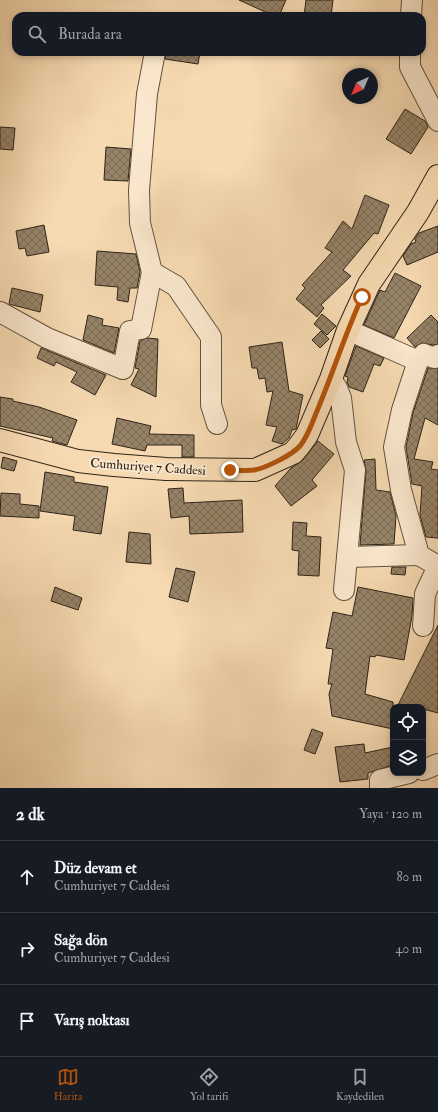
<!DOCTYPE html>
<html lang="tr">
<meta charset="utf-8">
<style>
:root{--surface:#171b24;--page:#242831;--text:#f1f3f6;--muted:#9ea1a6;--line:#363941;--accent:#b45309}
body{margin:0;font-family:"IM FELL Double Pica",serif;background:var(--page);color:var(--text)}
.controls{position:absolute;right:12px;bottom:12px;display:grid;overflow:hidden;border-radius:8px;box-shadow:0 2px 6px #0003}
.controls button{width:36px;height:36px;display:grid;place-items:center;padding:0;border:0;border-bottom:1px solid var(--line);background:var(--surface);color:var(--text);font:20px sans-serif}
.compass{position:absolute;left:342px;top:68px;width:36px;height:36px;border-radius:50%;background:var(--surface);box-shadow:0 2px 6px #0003;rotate:224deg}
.stop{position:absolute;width:12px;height:12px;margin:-9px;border:3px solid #b45309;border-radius:50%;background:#fff}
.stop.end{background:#b45309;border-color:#fff;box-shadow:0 1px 4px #0008}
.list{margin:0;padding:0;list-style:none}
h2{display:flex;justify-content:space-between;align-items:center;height:52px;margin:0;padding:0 16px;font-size:17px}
h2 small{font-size:13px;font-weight:400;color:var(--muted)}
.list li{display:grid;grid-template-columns:26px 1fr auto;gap:12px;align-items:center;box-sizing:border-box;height:72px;padding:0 16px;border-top:1px solid var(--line)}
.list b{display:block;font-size:15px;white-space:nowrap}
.list p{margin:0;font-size:13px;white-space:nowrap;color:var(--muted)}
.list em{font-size:13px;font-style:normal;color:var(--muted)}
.icon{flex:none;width:22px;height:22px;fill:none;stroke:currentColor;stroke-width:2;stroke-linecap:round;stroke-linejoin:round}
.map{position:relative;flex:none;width:438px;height:788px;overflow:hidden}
.search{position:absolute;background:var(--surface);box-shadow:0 2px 6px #0003;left:12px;right:12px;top:12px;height:44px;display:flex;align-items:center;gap:10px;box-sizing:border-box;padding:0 14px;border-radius:12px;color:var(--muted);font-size:15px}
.sheet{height:268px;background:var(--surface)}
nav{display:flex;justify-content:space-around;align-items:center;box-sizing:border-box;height:56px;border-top:1px solid var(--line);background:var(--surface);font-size:11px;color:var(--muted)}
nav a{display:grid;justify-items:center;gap:2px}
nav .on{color:var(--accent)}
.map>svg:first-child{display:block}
.building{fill:url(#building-cross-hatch);stroke:#2d2418}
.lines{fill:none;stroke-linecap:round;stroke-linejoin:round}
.minor-casing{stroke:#60523e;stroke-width:22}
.major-casing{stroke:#2d2418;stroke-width:24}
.minor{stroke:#fae7cd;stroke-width:20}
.major{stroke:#f7dab2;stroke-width:22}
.route{stroke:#b45309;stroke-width:5}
.labels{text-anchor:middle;stroke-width:3.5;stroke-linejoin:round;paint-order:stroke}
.street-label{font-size:13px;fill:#2d2418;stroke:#fae7cd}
</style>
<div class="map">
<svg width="438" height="788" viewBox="0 0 438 788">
<defs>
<pattern id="building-cross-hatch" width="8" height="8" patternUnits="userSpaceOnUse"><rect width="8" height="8" fill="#968368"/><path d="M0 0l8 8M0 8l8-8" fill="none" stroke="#7b6b55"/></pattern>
</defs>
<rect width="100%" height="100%" fill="#f7dab2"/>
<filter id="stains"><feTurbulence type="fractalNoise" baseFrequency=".005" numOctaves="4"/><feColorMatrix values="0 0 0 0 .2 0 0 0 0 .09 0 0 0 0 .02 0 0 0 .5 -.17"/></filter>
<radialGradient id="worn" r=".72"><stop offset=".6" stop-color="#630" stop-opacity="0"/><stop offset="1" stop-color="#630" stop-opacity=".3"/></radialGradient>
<g class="building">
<polygon points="239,0 286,0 279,16 274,16"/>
<polygon points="306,0 333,0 331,16 304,16"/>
<polygon points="166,52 200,52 198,64 165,59"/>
<polygon points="405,109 425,121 428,127 411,154 386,139"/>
<polygon points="0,127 15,128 13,150 0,149"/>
<polygon points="106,147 131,149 128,181 104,180"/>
<polygon points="365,195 389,205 378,234 374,233 343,270 351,276 321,305 324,308 317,317 296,299 305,288 302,285 332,252 325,248 343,221 352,229"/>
<polygon points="44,225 49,252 27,256 25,248 19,249 16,231"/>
<polygon points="438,226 438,252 407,265 403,256 411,244 416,242 415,239 419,233"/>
<polygon points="97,251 136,254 140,272 137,288 130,288 128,302 117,300 118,287 95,285"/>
<polygon points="395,273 421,286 394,338 364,325 380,290 385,292"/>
<polygon points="12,288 43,295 40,312 9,304"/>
<polygon points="322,314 336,326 327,335 314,324"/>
<polygon points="88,315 103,319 102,325 119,328 114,353 83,340"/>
<polygon points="431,315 438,322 438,344 433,345 422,343 415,347 407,338"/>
<polygon points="321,331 329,339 320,348 312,340"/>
<polygon points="147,338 158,339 156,397 131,385 139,369 135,368 140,341"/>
<polygon points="282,342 289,391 303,395 296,429 292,430 289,438 282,444 272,441 277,427 266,425 273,391 267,392 265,378 259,379 257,368 252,368 249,347"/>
<polygon points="356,346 384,358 380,366 374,364 363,392 349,387 347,382 348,377 345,376"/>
<polygon points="41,348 106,375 95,395 71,382 77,372 56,362 54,366 37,358"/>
<polygon points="428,368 438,368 438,425 425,418 414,459 433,462 431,469 438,470 438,538 426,537 420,515 422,486 412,484 406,447 413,413"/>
<polygon points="0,397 13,399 13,401 39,407 77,420 67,445 52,441 53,438 0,426"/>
<polygon points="117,418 151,426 149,434 194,435 194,457 182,457 182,445 147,445 145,451 112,444"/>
<polygon points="318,441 334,454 312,480 317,486 291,506 275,486 291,468 302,461"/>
<polygon points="3,457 17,461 14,471 1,468"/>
<polygon points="375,459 376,490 390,492 396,516 394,544 360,545 366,471 364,460"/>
<polygon points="45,472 74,477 74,482 108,487 101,534 73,530 75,516 40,511"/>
<polygon points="183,488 184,503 242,500 243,532 190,534 189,516 171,518 168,489"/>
<polygon points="1,493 20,494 20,504 39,506 39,518 0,516"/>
<polygon points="293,522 307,523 306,536 321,537 319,576 298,575 299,551 292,550"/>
<polygon points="129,532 150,534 151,564 126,562"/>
<polygon points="392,567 406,567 405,575 391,574"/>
<polygon points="176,568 195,572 188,602 169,597"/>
<polygon points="55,587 82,598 78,610 51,601"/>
<polygon points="358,587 413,598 412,616 404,660 376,655 375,657 370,656 365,694 393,702 393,729 332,716 329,694 332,684 328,684 333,649 326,648 333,612 352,616"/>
<polygon points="438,625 438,713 423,709 423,707 397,707"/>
<polygon points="312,729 323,733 315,754 304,750"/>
<polygon points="364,744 365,753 393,747 393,765 368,773 368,779 340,782 335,747"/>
</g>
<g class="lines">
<defs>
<g id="minor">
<polyline points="411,16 412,0"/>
<polyline points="155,52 147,94 139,190 140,223 152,272 176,286 211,337 211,405 217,424"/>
<polyline points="410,52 410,67 438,121"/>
<polyline points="0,312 47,338 123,369 130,331 141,329 152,272"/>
<polyline points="348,330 418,361 402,410 394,447 401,490 419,555 438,566"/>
<polyline points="418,361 424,354 434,358 438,355"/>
<polyline points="331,379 337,388 341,398 346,442 355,470 344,590"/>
<polyline points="347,557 419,555"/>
<polyline points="423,626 425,594 438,566"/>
<polyline points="423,770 438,764"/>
<polyline points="380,788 380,780 409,773"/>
</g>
<polyline id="major" points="0,440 78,461 114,465 166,469 255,470 293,453 299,446 307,435 331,379 348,330 369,284 418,212 438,176"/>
</defs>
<use href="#minor" class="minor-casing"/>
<use href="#major" class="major-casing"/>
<use href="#minor" class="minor"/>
<use href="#major" class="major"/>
</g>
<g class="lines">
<path class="route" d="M 230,470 C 237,470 246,471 254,470 C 266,468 292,455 300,446 C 308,436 312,423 317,411 C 333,373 345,334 362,297"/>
</g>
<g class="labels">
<g class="street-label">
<text transform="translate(148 466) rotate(4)" y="5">Cumhuriyet 7 Caddesi</text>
</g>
</g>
<rect width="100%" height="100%" filter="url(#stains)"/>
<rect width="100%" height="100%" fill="url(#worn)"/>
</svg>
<div class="controls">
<button><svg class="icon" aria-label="locate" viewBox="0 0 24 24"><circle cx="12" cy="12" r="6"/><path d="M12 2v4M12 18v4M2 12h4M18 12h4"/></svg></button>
<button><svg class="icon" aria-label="layers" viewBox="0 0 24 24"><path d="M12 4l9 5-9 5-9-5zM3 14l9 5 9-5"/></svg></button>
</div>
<svg class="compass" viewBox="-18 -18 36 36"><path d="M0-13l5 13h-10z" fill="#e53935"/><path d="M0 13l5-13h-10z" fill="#9ea1a6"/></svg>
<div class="stop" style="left:362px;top:297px"></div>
<div class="stop end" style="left:230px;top:470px"></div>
<div class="search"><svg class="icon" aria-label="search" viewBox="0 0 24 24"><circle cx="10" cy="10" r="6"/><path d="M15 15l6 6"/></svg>Burada ara</div>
</div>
<section class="sheet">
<h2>2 dk<small>Yaya · 120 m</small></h2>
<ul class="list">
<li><svg class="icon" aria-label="ahead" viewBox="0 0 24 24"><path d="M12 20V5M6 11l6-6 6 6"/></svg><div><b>Düz devam et</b><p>Cumhuriyet 7 Caddesi</p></div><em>80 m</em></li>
<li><svg class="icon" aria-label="right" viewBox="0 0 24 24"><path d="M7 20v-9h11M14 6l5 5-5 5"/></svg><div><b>Sağa dön</b><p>Cumhuriyet 7 Caddesi</p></div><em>40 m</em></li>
<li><svg class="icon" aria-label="arrive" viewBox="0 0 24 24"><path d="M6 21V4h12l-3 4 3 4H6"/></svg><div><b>Varış noktası</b></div></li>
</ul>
</section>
<nav>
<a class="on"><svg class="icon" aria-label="map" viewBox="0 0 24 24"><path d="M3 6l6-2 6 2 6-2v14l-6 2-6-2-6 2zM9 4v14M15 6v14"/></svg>Harita</a>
<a><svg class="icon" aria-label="directions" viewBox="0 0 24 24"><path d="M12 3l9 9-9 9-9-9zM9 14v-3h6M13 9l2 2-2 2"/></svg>Yol tarifi</a>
<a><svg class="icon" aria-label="saved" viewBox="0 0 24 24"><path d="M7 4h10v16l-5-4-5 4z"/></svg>Kaydedilen</a>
</nav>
